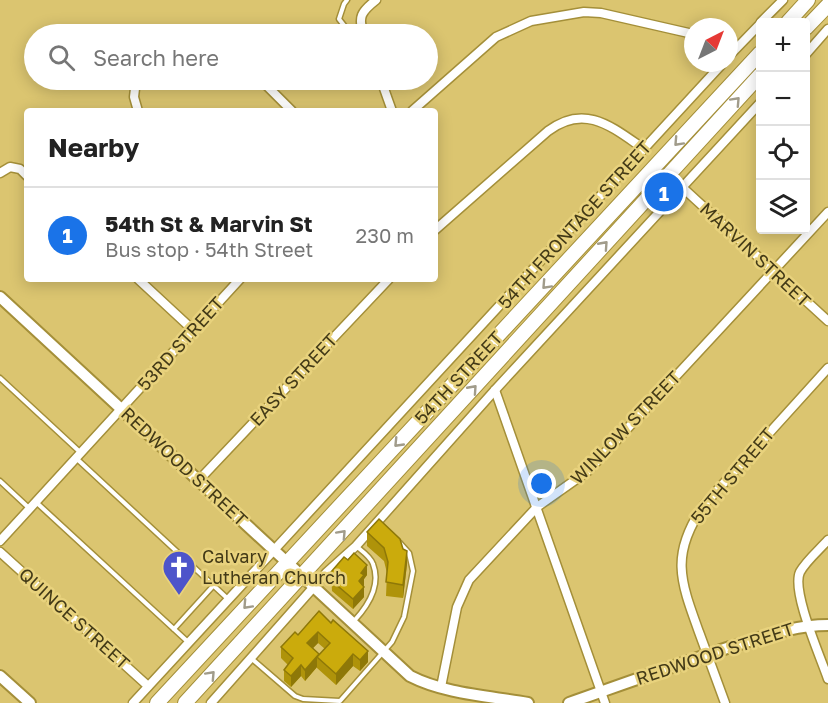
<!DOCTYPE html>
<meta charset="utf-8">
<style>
:root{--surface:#fff;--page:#f2f2f2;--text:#222;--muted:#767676;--line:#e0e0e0;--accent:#1a73e8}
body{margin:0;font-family:"Golos Text",sans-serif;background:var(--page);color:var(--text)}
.controls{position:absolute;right:18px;top:18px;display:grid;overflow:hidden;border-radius:6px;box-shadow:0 3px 15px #0003}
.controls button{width:54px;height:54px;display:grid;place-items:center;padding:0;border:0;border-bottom:2px solid var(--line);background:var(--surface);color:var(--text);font:30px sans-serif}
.compass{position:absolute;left:684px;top:18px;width:54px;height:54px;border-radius:50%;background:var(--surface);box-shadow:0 3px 15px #0003;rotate:42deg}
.you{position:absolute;left:542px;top:484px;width:21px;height:21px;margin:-15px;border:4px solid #fff;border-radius:50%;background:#1a73e8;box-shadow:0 0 0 9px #1a73e833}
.badge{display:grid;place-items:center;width:39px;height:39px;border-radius:50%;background:var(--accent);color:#fff;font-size:20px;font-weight:700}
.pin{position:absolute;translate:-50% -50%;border:3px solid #fff;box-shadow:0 2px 6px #0006}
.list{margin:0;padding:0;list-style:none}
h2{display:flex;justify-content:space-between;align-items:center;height:78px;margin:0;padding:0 24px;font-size:26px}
h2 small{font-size:20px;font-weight:400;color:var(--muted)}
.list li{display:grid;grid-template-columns:39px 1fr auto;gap:18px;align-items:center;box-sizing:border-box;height:96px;padding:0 24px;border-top:2px solid var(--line)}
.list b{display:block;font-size:22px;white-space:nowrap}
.list p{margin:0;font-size:20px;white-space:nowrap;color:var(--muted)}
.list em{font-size:20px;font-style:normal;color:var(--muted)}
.icon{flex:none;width:33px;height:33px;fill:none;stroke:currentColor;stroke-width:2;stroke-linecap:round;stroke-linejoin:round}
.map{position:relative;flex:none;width:828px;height:703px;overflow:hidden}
.search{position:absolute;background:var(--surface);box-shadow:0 3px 15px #0003;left:24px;top:24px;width:414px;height:66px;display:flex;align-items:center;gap:15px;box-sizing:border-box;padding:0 21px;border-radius:33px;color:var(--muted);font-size:22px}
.panel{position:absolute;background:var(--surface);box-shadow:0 3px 15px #0003;left:24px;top:108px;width:414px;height:174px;border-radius:6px}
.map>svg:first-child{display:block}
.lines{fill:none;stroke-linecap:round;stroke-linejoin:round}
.service-casing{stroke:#a48f39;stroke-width:7}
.minor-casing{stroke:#a48f39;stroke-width:11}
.tertiary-casing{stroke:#a48f39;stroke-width:14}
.primary-casing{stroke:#a48f39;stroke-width:16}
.service{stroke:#fff;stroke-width:4}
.minor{stroke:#fff;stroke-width:8}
.tertiary{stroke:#fff;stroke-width:10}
.primary{stroke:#fff;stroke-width:14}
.wall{fill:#af930a;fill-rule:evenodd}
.shaded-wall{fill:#8e7808}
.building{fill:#cbab0c;stroke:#8e7808;stroke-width:1.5}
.oneway{stroke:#a19c8b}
.labels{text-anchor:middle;stroke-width:5;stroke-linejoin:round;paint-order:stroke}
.street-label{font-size:18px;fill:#433a17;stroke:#e8d27d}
.poi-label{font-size:18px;fill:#433a17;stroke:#e8d27d;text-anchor:start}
</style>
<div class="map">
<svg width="828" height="703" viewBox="0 0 828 703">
<rect width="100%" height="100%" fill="#dbc570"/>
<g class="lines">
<defs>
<g id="service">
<polyline points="347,0 344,4 339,19 346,28 363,34"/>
<polyline points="0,378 81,453"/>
<polyline points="77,459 228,599"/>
<polyline points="0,481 30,509"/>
<polyline points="37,503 188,642"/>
<path d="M 354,621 C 368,606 381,585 373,564 C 371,557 362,551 356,546"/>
<polyline points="174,629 214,585"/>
<polyline points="252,659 295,696 303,699 340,701 392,642 404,617 413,571 409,553 400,543"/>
</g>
<g id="minor">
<polyline points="761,22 783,0"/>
<path d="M 364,34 C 357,17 362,11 376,0"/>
<polyline points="806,54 828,29"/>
<polyline points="729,56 760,24"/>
<polyline points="136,80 134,97 138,111"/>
<polyline points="256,80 266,85 292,111"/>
<polyline points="381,80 392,111"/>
<polyline points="412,111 496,37 531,21 584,12 601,13 693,34"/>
<polyline points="0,173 10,167 20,169 27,176"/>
<polyline points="683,188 828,321"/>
<path d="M 435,230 L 548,131 C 585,103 612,127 644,149"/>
<polyline points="138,279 193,330"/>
<polyline points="495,390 605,703"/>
<polyline points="199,480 389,279"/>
<path d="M 828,540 C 819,550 806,561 800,572 C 791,591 821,658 828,679"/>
<polyline points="0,541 240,279"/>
<polyline points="0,552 148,686"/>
<polyline points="441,687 457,607 469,580 537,507 588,471 828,212"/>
<polyline points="133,703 723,63"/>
<polyline points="211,703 327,572 356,546 495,390 760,103"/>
<path d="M 725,703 C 716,679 708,656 699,632 C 680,580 670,554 704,505 L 828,368"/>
</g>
<g id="tertiary">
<path d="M 0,297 L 410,676 C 445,694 489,696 528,703"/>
<polyline points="0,676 30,703"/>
<path d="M 569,703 C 623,684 676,665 730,647 C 763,637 794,625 828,625"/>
</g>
<g id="primary">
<polyline points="788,22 808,0"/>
<polyline points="806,28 828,5"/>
<polyline points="157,703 760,53"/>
<polyline points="185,703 760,75"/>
</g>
</defs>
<use href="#service" class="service-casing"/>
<use href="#minor" class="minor-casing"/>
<use href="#tertiary" class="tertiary-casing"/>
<use href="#primary" class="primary-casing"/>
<use href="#service" class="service"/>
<use href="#minor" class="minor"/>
<use href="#tertiary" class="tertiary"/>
<use href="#primary" class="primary"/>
</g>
<g class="wall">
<polygon points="367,532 407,564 403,598 386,596 387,573 384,561 367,546"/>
<polygon points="331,572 367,575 364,579 364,597 353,609 332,591"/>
<path d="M 319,611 L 368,662 L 360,671 L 353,666 L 336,685 L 317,668 L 317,667 L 305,681 L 301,676 L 291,687 L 284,681 L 284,670 L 288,665 L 281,658 L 281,647 L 298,635 ZM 318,643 L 325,649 L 319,655 L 313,648 Z"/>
</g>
<g class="shaded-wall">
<polygon points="407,551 407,564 403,598 403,585"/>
<polygon points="367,565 367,575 364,579 364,585 359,591 359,581 361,573"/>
<polygon points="364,587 364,597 353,609 353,599"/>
<polygon points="318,632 318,643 307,654 307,643"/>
<polygon points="368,651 368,662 360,671 360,660"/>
<polygon points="319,654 317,657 317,667 305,681 305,670"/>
<polygon points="353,654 353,666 336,685 336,674"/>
<polygon points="301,665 301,676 291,687 291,676"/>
</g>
<g class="building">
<polygon points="379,519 400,539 403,549 407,551 403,585 386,582 388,562 384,548 367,532"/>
<polygon points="354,553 367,565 361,573 364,575 359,581 364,587 353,599 332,581 331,572 344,557 348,560"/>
<polygon points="319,611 331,623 333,620 368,651 360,660 353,654 336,674 317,657 330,643 318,632 307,643 319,654 305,670 301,665 291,676 284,670 293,658 281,647 295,632 298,635"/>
</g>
<defs><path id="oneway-chevron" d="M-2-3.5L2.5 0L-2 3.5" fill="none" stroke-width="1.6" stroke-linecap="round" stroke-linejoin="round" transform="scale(1.5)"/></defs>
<g class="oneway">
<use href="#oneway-chevron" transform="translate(736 101) rotate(-47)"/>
<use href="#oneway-chevron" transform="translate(678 142) rotate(133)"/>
<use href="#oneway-chevron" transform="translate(604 245) rotate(-48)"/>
<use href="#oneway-chevron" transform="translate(546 285) rotate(133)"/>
<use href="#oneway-chevron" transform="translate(473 389) rotate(-48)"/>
<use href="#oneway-chevron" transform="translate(398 443) rotate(134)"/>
<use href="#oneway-chevron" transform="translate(342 534) rotate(-47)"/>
<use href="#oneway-chevron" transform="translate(247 605) rotate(133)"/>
<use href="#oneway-chevron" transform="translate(211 675) rotate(-47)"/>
</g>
<defs>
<symbol id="church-pin" viewBox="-11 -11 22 30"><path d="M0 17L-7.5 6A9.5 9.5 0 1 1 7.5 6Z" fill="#4d54ca" stroke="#e8d27d"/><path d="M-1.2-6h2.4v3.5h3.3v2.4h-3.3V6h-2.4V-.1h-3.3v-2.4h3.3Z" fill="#fff"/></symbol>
</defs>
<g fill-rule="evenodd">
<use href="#church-pin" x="160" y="548" width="38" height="52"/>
</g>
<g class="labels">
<g class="street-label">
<text transform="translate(575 225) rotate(-48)" y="6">54TH FRONTAGE STREET</text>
<text transform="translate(755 255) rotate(43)" y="6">MARVIN STREET</text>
<text transform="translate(181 344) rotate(-48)" y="6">53RD STREET</text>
<text transform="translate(459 378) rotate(-47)" y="6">54TH STREET</text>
<text transform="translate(294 380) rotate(-47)" y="6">EASY STREET</text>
<text transform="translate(626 428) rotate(-46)" y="6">WINLOW STREET</text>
<text transform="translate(184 467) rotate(43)" y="6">REDWOOD STREET</text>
<text transform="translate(733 476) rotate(-50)" y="6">55TH STREET</text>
<text transform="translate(74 619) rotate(42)" y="6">QUINCE STREET</text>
<text transform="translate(715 654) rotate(-18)" y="6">REDWOOD STREET</text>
</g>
<g class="poi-label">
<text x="202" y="563">Calvary<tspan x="202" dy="21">Lutheran Church</tspan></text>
</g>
</g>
</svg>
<div class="controls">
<button>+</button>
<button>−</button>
<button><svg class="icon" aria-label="locate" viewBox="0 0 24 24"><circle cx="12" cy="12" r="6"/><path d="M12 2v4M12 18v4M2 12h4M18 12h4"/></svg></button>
<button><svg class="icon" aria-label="layers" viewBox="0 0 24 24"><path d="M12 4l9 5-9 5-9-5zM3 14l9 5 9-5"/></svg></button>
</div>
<svg class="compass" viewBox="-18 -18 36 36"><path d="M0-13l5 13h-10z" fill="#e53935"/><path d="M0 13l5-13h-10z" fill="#767676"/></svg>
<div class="you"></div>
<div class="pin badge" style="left:664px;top:192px">1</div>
<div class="search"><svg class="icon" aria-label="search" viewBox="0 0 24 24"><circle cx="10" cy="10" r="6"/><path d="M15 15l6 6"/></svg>Search here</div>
<section class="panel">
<h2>Nearby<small></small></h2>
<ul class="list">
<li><span class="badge">1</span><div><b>54th St &amp; Marvin St</b><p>Bus stop · 54th Street</p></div><em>230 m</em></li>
</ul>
</section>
</div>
